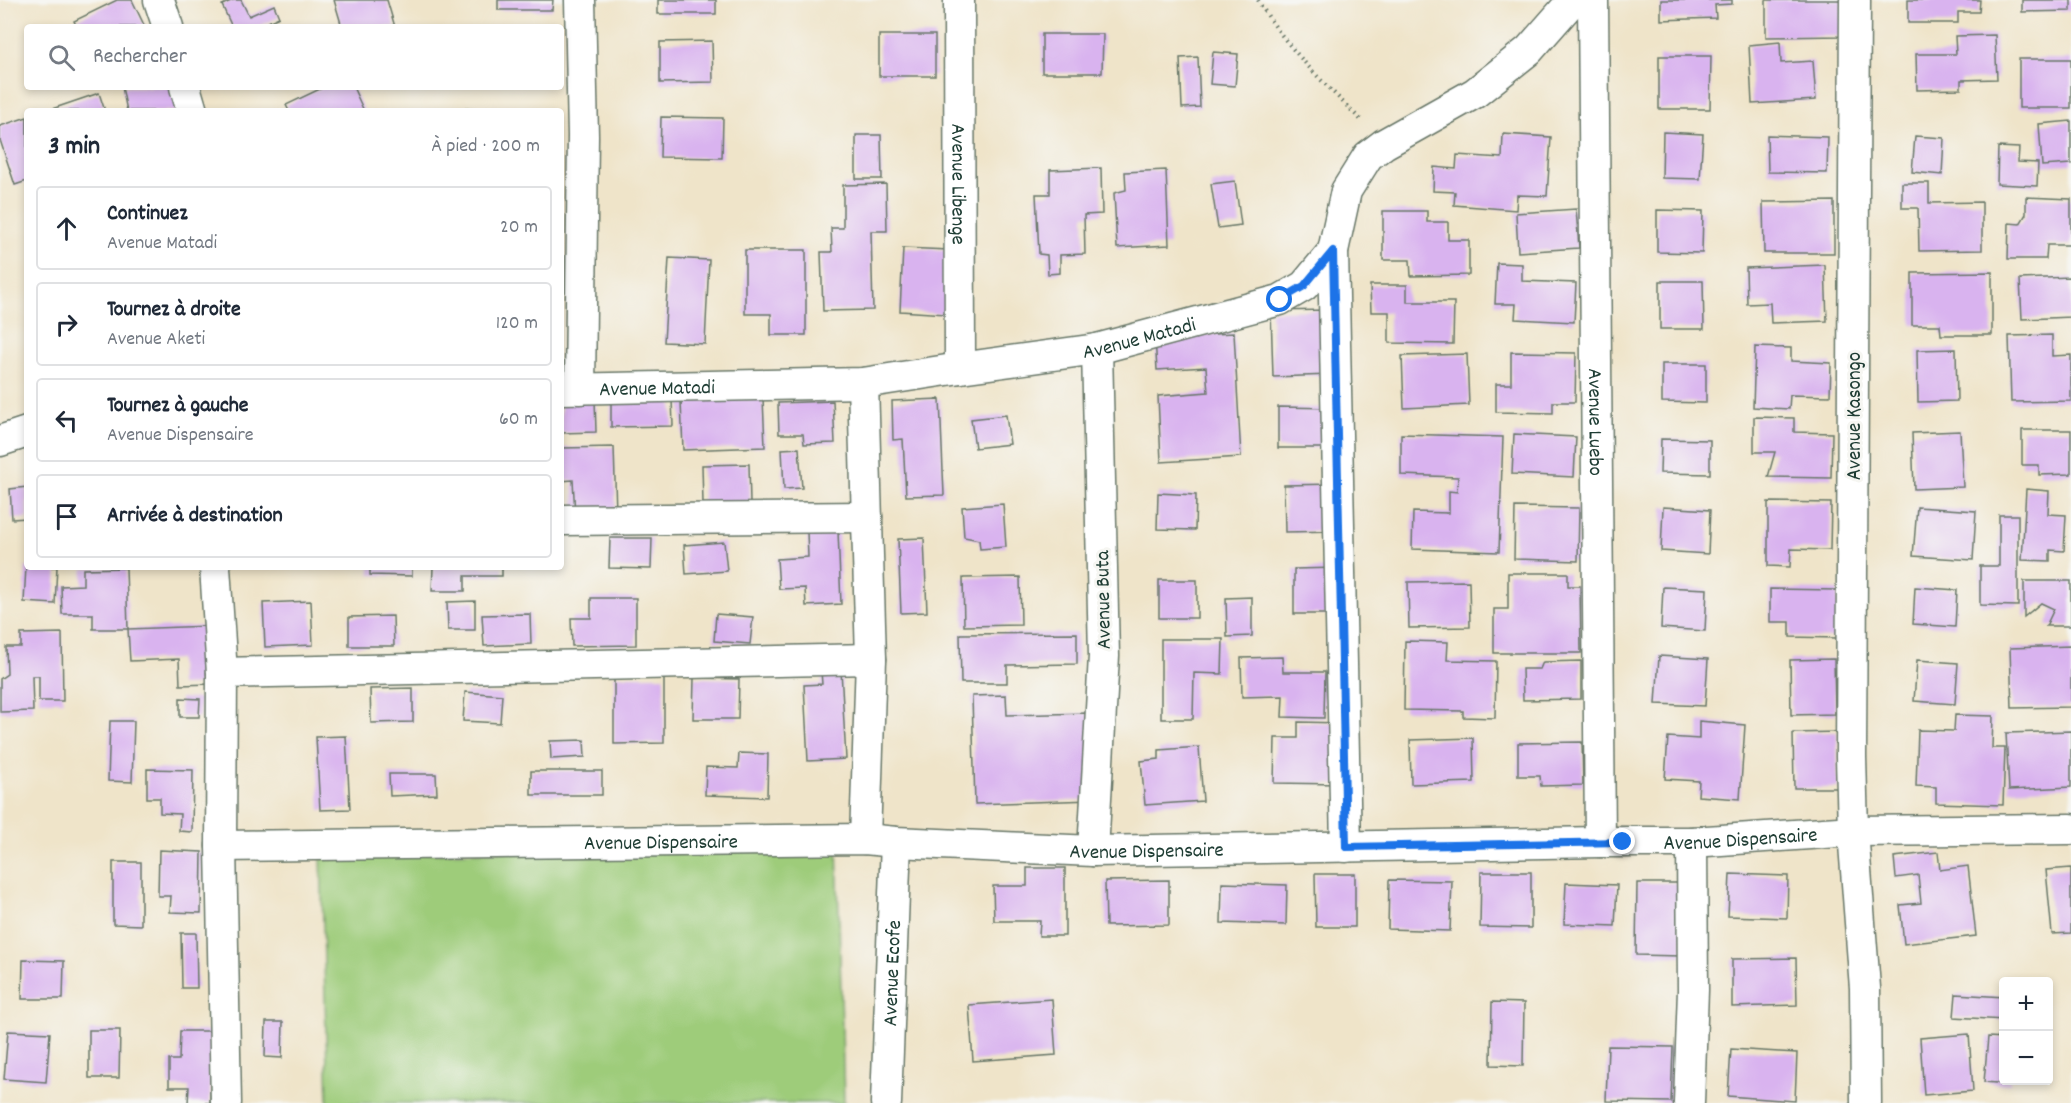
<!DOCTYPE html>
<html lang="fr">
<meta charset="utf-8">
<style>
:root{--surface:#fff;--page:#f2f2f3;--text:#1f2937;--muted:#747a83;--line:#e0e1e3}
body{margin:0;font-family:Dekko,sans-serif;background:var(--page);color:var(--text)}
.controls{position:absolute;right:18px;bottom:18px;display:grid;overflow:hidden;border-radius:6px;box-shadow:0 3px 9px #0003}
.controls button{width:54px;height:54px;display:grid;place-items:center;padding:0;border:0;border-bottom:2px solid var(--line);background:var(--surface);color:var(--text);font:30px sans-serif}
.stop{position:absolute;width:18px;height:18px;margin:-14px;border:4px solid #1a73e8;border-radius:50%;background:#fff}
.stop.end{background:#1a73e8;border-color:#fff;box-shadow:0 2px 6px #0008}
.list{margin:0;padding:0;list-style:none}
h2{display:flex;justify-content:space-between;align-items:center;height:78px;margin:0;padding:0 24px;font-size:26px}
h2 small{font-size:20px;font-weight:400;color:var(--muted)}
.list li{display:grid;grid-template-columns:39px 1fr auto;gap:18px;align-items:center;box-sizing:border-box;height:84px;margin:0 12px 12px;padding:0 12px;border:2px solid var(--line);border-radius:6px}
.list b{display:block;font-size:22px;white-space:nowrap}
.list p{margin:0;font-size:20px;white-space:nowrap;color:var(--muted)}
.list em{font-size:20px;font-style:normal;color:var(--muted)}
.icon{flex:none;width:33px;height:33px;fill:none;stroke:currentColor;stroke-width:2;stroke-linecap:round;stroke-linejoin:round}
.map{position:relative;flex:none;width:2071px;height:1103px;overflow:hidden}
.search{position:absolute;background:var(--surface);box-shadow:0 3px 9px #0003;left:24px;top:24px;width:540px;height:66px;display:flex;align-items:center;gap:15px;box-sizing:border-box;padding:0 21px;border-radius:6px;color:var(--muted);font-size:22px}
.panel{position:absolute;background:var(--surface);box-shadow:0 3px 9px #0003;left:24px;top:108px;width:540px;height:462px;border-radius:6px}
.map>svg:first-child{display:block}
.green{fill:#9ecc7a;stroke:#5e8457;stroke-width:1.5}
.building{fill:#d9b3ef}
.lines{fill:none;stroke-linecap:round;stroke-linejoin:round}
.street-casing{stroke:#687768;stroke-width:33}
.path{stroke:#687768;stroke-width:4;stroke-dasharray:1.5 4.5;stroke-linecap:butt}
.street{stroke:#fff;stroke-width:30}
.route{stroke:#1a73e8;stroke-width:8}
.labels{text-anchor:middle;stroke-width:6;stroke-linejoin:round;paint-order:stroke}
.street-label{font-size:21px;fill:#1f3d34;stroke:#f6f6f2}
</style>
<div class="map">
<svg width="2071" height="1103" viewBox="0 0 2071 1103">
<rect width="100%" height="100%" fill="#f6f6f2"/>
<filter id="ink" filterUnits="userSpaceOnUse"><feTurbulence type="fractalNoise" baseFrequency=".0167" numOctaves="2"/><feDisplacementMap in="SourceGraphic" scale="12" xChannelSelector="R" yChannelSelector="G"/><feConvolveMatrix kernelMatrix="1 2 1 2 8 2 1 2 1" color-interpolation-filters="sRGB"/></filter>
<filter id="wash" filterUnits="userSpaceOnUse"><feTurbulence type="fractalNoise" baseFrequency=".008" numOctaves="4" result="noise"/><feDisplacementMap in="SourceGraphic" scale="24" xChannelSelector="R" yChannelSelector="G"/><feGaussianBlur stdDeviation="1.35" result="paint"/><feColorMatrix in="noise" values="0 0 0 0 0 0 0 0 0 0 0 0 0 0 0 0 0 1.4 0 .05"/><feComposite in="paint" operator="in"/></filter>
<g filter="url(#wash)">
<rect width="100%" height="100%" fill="#efe4c9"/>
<polygon class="green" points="837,843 844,1103 328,1103 321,856"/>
<g id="blocks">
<g class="building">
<polygon points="117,0 132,0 145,27 77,27 74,21"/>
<polygon points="233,0 241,0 249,16 274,5 279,17 257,27 232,27 222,5"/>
<polygon points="334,0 387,0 395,27 342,27"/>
<polygon points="498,0 553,0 552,10 498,10"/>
<rect x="658" y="0" width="58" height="14"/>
<polygon points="1661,0 1732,0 1732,4 1715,5 1716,18 1661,20"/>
<polygon points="1766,0 1842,0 1843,36 1766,37"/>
<polygon points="1908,0 1980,0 1979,12 1958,12 1958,23 1908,23"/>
<polygon points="2022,0 2071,0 2071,11 2022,12"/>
<polygon points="1042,34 1103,34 1102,73 1042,73"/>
<rect x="879" y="35" width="56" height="41"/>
<polygon points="1995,35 1997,79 1961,80 1961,89 1917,90 1916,54 1956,54 1955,36"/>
<polygon points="712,41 713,82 660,83 660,42"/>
<polygon points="1780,42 1781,63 1813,61 1816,100 1752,104 1749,45"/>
<polygon points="1213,52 1238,54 1235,86 1210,84"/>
<polygon points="1659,56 1711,56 1710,109 1659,109"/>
<polygon points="1198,57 1200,107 1182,108 1180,58"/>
<rect x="2019" y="59" width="52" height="49"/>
<polygon points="122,87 173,87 178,111 127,111"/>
<polygon points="324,87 353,87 364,111 289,111 286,105"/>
<polygon points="99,93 105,111 46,111"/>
<polygon points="447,108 484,109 484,111 447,111"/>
<polygon points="27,117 27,181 15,185 0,140 0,126"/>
<polygon points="661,117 723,118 722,158 660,157"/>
<polygon points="2071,121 2071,164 2042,166 2039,124"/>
<polygon points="1663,132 1703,134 1700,179 1662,178"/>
<polygon points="1503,134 1551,137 1547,196 1517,195 1516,210 1454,205 1455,192 1433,191 1434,167 1456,169 1457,155 1502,158"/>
<polygon points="856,135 881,135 882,179 856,179"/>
<polygon points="1767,135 1828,137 1827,173 1768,172"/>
<polygon points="1915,136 1944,138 1942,175 1912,172"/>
<polygon points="1998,147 2019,148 2018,162 2038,163 2037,186 1997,184"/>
<polygon points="1101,168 1102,214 1084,215 1085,254 1060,255 1060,273 1048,274 1047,255 1039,254 1036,194 1050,194 1050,170"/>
<polygon points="1166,170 1169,245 1117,248 1114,193 1126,190 1125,172"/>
<polygon points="1235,181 1241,225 1218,228 1211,184"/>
<polygon points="1902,183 1929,183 1929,203 1982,202 1982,250 1919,251 1918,208 1902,208"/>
<polygon points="886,184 887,231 871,231 873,310 823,311 821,252 832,252 831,228 843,228 843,185"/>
<polygon points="2026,197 2071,199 2071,245 2047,245 2046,259 2008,259 2009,223 2020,224 2026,214"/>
<polygon points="1834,201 1834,253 1764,253 1763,202"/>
<polygon points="1576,209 1579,248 1518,252 1516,213"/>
<polygon points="1657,210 1703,211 1702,253 1657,252"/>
<polygon points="1383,211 1427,211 1427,222 1448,222 1448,240 1469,240 1469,275 1411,276 1410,260 1383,260"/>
<polygon points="903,248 949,250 946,314 900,311"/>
<polygon points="745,250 806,250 806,335 771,335 771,314 745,314"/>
<polygon points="669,258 709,260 705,344 664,342"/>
<polygon points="1497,263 1522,264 1522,281 1576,283 1574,322 1515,319 1516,304 1495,304"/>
<polygon points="1825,265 1827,321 1771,323 1770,303 1747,304 1746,268"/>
<polygon points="1992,272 1992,335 1941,335 1940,325 1912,325 1912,273"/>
<polygon points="2071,277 2071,317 2022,319 2020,279"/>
<polygon points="1660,281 1703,281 1704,329 1660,329"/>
<polygon points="1370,285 1407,285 1407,302 1454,302 1453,344 1389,343 1389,312 1371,312"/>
<polygon points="1329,310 1331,375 1273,377 1271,311"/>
<polygon points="1234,333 1241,457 1161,462 1158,396 1208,392 1206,367 1157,370 1155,337"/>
<polygon points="2052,335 2052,356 2071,355 2071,401 2011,402 2009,336"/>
<polygon points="1755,347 1791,348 1791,361 1831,363 1830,396 1790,395 1789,409 1753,407"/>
<polygon points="1956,349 1957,401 1918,402 1917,350"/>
<polygon points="1511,352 1576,353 1575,402 1553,402 1553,413 1496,412 1496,384 1511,384"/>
<polygon points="1467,354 1469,405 1404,408 1402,356"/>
<polygon points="1662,364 1706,364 1706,403 1662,402"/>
<polygon points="763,398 765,447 683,450 681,401"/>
<polygon points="595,399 596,432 561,433 561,400"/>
<polygon points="611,399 672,399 673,426 611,427"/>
<polygon points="940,399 944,495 906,496 903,439 893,440 892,401"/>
<polygon points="833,401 835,443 804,444 803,434 779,434 778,403"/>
<polygon points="1278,407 1335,408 1335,448 1278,448"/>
<polygon points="1006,415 1010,444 975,448 971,419"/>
<polygon points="1754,417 1794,418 1794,432 1832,433 1831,478 1768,477 1775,452 1754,452"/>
<polygon points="2022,430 2071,430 2071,474 2039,475 2039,465 2022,465"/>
<polygon points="1960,431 1963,487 1914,489 1912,433"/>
<polygon points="1401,434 1503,437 1499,552 1412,549 1413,512 1449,513 1449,491 1457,492 1458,477 1401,475"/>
<polygon points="1514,434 1576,437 1574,477 1512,474"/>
<polygon points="1661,439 1710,440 1710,474 1660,473"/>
<polygon points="614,447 616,513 575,514 573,480 561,481 561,448"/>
<polygon points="799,448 802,488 784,489 782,449"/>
<polygon points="749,464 750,503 703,504 702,465"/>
<polygon points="1336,484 1337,531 1285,532 1284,485"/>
<polygon points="27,487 27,518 12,519 10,489"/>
<polygon points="2026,489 2049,491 2048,514 2066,515 2064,551 2050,550 2050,561 2022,560"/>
<polygon points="1158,493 1196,495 1195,530 1157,529"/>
<polygon points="1768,502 1831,503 1830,550 1791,549 1790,567 1768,566"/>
<polygon points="1003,504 1006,547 980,549 979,540 964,537 962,507"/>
<polygon points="1515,507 1579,508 1578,561 1514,559"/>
<polygon points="1663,507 1710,510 1708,554 1661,551"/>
<polygon points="1917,507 1976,511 1973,560 1913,556"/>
<polygon points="1999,515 2018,515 2018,606 1980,605 1980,566 1999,566"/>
<polygon points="838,531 841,604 806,606 805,588 779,589 777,559 808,557 807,532"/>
<polygon points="610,538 652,538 651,569 609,568"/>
<polygon points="924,538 927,612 901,613 898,539"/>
<polygon points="724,542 727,571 686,574 684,545"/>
<polygon points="26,567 57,567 55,604 24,602"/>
<polygon points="370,567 412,567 412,576 370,575"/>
<polygon points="433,567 502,567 502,576 465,576 465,591 432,591"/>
<polygon points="126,568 128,629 209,626 211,684 180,685 179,659 130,661 128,629 93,629 93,614 62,614 61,586 83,585 83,569"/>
<polygon points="1338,568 1338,614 1294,614 1294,569"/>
<polygon points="1508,573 1568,573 1568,586 1580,586 1581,653 1494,653 1494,609 1508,609"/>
<polygon points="1020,577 1021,625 964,626 963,578"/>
<rect x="1159" y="580" width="38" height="38"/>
<polygon points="1469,581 1470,627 1409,628 1408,582"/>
<polygon points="2024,581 2071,581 2071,626 2046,626 2054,609 2041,603 2024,617"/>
<polygon points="1663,587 1707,589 1705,631 1661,628"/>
<polygon points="1915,587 1957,590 1955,627 1913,624"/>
<polygon points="1770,589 1838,590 1837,638 1790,637 1790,622 1770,622"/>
<polygon points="1252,597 1252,636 1227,637 1226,598"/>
<polygon points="591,598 636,598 636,645 572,646 571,618 591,618"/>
<polygon points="311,601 313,645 265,647 263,603"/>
<polygon points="475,601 475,630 448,630 447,602"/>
<polygon points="530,614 531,644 484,646 482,615"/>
<polygon points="716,614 753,617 750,644 714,641"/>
<polygon points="393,616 394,646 349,646 349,617"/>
<polygon points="62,633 63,701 39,701 39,676 32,676 33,711 0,712 0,679 7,674 6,647 21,647 21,634"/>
<polygon points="1077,633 1077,664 1007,665 1007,683 961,683 960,634"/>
<polygon points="1161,639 1223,639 1222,674 1194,673 1193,719 1161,719"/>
<polygon points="1405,641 1448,642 1447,660 1496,661 1495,718 1463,717 1463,711 1404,710"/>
<polygon points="2071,646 2071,707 2012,708 2010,648"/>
<polygon points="1659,656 1708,659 1705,706 1656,704"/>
<polygon points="1282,657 1283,672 1325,672 1324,718 1282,717 1283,696 1242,697 1241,658"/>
<polygon points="1834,659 1835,714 1791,715 1790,660"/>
<polygon points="1917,660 1958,663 1955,704 1914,701"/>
<polygon points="1581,661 1581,699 1523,700 1522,669 1540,669 1543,662"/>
<polygon points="841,670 846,759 808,761 804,685 822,684 821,671"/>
<polygon points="614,676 664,676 664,743 614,744"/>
<polygon points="694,678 739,679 738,719 693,719"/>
<polygon points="413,688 413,722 371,723 370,689"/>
<polygon points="465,692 502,695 500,723 463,721"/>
<polygon points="1006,695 1007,715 1090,713 1093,800 975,804 972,696"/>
<polygon points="180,698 200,699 199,717 180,717"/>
<polygon points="1955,715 1993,716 1992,748 2005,748 2003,805 1936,803 1936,787 1916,786 1918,730 1954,731"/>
<polygon points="110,721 134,721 132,782 108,781"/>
<polygon points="1699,721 1745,725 1740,799 1698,796 1699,781 1665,779 1668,737 1699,739"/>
<polygon points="1298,722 1342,723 1340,784 1274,783 1275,738 1298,738"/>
<polygon points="2071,731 2071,787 2009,790 2006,733"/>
<polygon points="1837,732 1838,788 1794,788 1793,733"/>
<polygon points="346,736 350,809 320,810 316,737"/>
<polygon points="1473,738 1474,782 1411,784 1410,740"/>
<polygon points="584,740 585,757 551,759 550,741"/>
<polygon points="1582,742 1583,785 1541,786 1540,776 1518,776 1518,743"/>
<polygon points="1199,747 1203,801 1145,805 1141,761 1159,759 1159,750"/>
<polygon points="739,753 768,754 767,797 705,795 706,767 738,768"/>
<polygon points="147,769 193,770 192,832 179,831 180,814 160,813 160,798 147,798"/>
<rect x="531" y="771" width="71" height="24"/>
<polygon points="389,774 436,774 437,794 390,796"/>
<polygon points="159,850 202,852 201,913 170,912 171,896 158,896"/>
<polygon points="1938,852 1940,870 1968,866 1976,936 1904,944 1900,905 1921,903 1918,875 1896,878 1894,857"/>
<polygon points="113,862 141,862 141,925 113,924"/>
<polygon points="1027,868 1065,868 1065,936 1039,936 1040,921 994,921 993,886 1027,886"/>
<polygon points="2071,868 2071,933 2052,934 2046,870"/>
<polygon points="1481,872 1531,872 1531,928 1480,927"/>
<polygon points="1315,874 1355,874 1355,927 1316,927"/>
<polygon points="1730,874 1788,876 1787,918 1728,916"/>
<polygon points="1169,880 1169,925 1106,926 1105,881"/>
<polygon points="1389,880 1452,881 1450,931 1388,929"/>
<polygon points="1222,883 1287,885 1286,925 1221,923"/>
<polygon points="1566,883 1617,885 1615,926 1564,924"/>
<polygon points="1637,883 1683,883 1682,956 1636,955"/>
<polygon points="181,933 196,933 197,988 182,988"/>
<polygon points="1796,958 1797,1005 1732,1007 1732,959"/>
<polygon points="23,960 64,961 63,999 22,999"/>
<polygon points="1956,994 2004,997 2004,1020 1954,1017"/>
<polygon points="1052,999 1056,1055 973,1061 969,1005"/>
<polygon points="1492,1002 1524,1003 1523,1066 1491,1065"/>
<polygon points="266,1022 283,1022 282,1058 265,1057"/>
<polygon points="89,1030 120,1030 119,1078 89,1078"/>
<polygon points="8,1031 50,1033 46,1082 4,1079"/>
<polygon points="180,1031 211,1031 210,1103 188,1103 189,1087 169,1087 169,1060 179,1060"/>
<polygon points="1969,1034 1973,1091 1924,1095 1920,1038"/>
<polygon points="1988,1037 2004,1038 2004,1080 2010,1080 2010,1084 1984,1082"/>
<polygon points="1608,1046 1673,1047 1671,1102 1606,1101"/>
<polygon points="1731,1049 1797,1053 1795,1101 1728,1096"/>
</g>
</g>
</g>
<g filter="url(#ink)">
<use href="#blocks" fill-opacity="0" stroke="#687768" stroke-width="1.5"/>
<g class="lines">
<defs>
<g id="street">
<polyline points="159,0 168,27"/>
<polyline points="580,0 583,136 580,389"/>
<path id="s1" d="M 959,0 L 960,368"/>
<path id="s2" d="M 1593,0 L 1600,842"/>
<polyline points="1855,0 1851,757 1853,831 1865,988 1866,1103"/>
<polyline points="185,87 192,111"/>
<polyline points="1333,251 1346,847"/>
<polyline points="863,383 871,659 865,839"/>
<path id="s3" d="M 561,389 L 863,383 L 960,368 L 1097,349 L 1280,300 L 1304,286 L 1333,251 L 1346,191 L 1368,156 L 1384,144 L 1475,93 L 1529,50 L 1573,0"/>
<polyline points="0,441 27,432"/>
<polyline points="561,520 867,517"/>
<polyline points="215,567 222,673 221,846 226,1103"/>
<polyline points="222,673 871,659"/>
<path id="s4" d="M 221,846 L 865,839 L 896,842 L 1093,851 L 1600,842 L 1692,842 L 1853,831 L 2071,829"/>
<polyline points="1093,851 1104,656 1097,349"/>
<path id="s5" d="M 886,1103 L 896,842"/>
<polyline points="1689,1103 1693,990 1692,842"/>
</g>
</defs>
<use href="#street" class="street-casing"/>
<path class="path" d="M 1258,0 C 1285,47 1325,84 1363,122"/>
<use href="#street" class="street"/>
</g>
</g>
<g class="lines" filter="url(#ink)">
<polyline class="route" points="1280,300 1304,286 1333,251 1346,847 1623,842"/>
</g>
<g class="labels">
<g class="street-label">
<text dy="7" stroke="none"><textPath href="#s1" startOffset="184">Avenue Libenge</textPath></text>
<text dy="7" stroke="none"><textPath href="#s3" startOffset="582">Avenue Matadi</textPath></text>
<text dy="7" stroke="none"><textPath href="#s3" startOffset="96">Avenue Matadi</textPath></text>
<text transform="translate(1853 416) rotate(-90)" y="7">Avenue Kasongo</text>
<text dy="7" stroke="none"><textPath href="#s2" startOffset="422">Avenue Luebo</textPath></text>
<text transform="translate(1102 600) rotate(-91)" y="7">Avenue Buta</text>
<text dy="7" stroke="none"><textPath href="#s4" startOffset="1520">Avenue Dispensaire</textPath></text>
<text dy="7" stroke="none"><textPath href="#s4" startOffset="440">Avenue Dispensaire</textPath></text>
<text dy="7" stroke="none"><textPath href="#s4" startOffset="926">Avenue Dispensaire</textPath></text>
<text dy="7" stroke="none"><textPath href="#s5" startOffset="130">Avenue Ecofe</textPath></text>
</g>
</g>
</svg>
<div class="controls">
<button>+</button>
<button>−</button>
</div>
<div class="stop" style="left:1280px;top:300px"></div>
<div class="stop end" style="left:1623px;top:842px"></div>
<div class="search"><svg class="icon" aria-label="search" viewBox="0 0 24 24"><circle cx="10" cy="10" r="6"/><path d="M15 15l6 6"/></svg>Rechercher</div>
<section class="panel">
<h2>3 min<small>À pied · 200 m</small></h2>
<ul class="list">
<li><svg class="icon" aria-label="ahead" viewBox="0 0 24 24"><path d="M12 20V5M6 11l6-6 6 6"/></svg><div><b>Continuez</b><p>Avenue Matadi</p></div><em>20 m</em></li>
<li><svg class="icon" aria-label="right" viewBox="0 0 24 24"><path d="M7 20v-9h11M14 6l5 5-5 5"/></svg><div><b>Tournez à droite</b><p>Avenue Aketi</p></div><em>120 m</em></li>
<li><svg class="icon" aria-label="left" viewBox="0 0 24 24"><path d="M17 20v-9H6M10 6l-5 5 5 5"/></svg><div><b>Tournez à gauche</b><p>Avenue Dispensaire</p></div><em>60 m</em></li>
<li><svg class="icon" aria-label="arrive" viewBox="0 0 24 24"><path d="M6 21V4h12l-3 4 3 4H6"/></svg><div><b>Arrivée à destination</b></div></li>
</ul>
</section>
</div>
